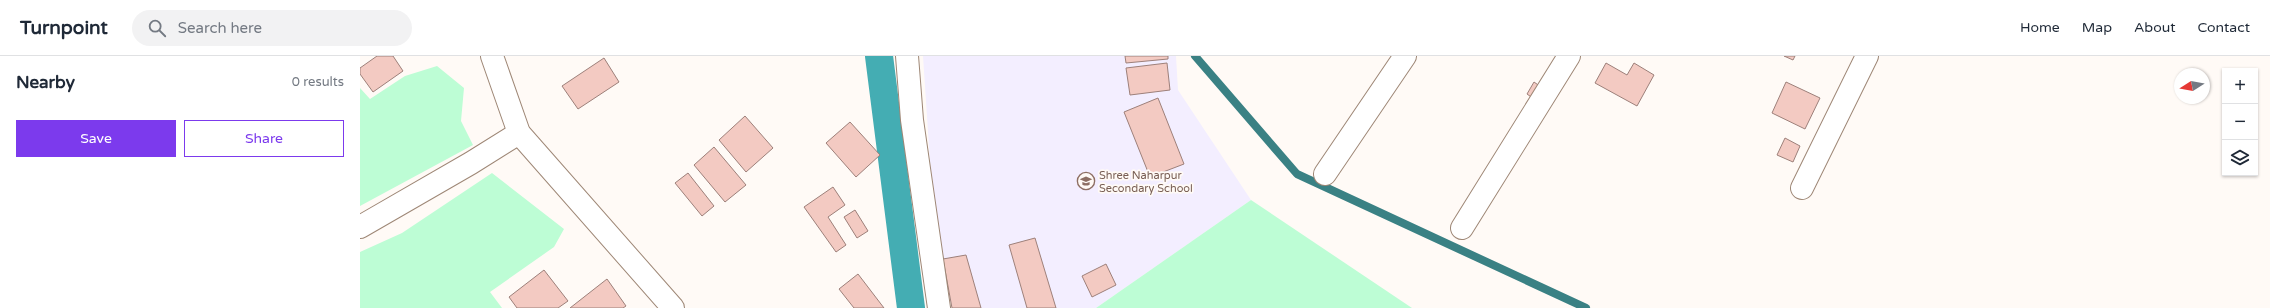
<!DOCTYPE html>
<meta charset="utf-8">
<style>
:root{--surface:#fff;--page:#f2f2f3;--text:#1f2937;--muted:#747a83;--line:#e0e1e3;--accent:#7c3aed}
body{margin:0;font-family:"Varela Round",sans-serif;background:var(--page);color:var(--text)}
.controls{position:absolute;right:12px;top:12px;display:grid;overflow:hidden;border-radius:0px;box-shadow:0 1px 3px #0004}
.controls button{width:36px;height:36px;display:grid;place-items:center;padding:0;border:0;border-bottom:1px solid var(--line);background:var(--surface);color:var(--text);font:20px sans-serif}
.compass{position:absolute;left:1814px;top:12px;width:36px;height:36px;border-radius:50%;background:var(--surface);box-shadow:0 1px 3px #0004;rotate:259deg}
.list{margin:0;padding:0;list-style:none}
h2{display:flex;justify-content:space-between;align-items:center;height:52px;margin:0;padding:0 16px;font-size:17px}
h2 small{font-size:13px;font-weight:400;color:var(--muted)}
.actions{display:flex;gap:8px;padding:12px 16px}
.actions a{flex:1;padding:9px 0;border:1px solid var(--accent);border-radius:0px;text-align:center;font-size:14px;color:var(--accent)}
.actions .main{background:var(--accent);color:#fff}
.icon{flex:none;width:22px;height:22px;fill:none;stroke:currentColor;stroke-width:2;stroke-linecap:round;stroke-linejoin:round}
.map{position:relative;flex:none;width:1910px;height:252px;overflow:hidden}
header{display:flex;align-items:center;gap:24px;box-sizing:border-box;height:56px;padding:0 20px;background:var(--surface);border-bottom:1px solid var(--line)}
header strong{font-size:19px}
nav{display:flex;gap:22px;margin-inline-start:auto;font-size:14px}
.search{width:280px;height:36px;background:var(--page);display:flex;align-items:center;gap:10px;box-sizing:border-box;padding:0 14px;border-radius:22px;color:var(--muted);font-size:15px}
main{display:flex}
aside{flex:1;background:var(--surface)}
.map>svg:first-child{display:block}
.education{fill:#f3eeff}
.green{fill:#bdfdd5}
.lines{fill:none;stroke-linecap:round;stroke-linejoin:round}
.stream{stroke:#3a8184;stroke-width:8}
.canal{stroke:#44adb3;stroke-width:28}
.building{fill:#f3cac2;stroke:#9d807a}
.minor-casing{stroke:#9e8776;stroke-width:24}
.minor{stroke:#fff;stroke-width:22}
.labels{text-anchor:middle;stroke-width:3.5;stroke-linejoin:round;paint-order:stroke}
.education-label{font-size:11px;fill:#785e54;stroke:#fffaf6;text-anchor:start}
</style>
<header>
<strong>Turnpoint</strong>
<div class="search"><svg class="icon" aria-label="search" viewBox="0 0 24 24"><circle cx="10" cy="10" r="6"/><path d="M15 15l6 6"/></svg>Search here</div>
<nav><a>Home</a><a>Map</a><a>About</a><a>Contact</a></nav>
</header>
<main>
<aside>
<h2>Nearby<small>0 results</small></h2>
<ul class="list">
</ul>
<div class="actions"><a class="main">Save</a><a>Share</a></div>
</aside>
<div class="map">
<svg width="1910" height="252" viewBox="0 0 1910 252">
<rect width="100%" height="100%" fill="#fffaf6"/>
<polygon class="education" points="563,0 816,0 818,34 891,144 736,252 592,252 583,203 570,106"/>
<g class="green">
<polygon points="77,10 104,32 101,65 113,89 0,150 0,32 10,43 45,20"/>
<polygon points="132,117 204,173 194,191 130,236 142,252 0,252 0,196 42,177"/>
<polygon points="891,144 1052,252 736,252"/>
</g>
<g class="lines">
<polyline class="stream" points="835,0 937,118 1226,252"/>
<polyline class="canal" points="519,0 551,252"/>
</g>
<g class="building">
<polygon points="17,0 33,0 43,15 13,36 0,18 0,12"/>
<polygon points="765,0 808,0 808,3 766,7"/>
<polygon points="1424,0 1435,0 1433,4"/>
<polygon points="244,2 259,26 218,53 202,30"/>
<polygon points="807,7 810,34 770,39 766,12"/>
<polygon points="1246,7 1267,19 1274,7 1294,19 1277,50 1235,27"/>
<polygon points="1174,26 1181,31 1174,43 1167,38"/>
<polygon points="1426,26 1460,42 1445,73 1412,57"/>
<polygon points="798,42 824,108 790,121 764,56"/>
<polygon points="385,60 413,92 386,116 359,84"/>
<polygon points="490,66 520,99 496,121 466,87"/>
<polygon points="1425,82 1440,90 1433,106 1417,99"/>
<polygon points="354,91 386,129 365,146 334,109"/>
<polygon points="328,117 354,150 342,160 315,127"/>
<polygon points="473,131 485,149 468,161 486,189 476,196 444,151"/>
<polygon points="495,154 508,175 497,182 484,161"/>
<polygon points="675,182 696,252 667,252 649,189"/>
<polygon points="606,199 621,252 592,252 583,203"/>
<polygon points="746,208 756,229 732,241 722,220"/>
<polygon points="184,214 208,245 198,252 157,252 149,241"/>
<polygon points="498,218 524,252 494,252 479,233"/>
<polygon points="247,223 266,250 263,252 210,252"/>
</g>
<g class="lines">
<defs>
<g id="minor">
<polyline points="132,0 159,77 313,252"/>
<polyline points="547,0 552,64 579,252"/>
<polyline points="965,118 1045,0"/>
<polyline points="1442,132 1507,0"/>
<polyline points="0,171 111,107 159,77"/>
<polyline points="1102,172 1209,0"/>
</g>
</defs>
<use href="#minor" class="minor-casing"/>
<use href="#minor" class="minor"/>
</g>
<defs>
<symbol id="school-ring" viewBox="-11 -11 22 22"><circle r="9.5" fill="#fffaf6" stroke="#8d6e63" stroke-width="1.5"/><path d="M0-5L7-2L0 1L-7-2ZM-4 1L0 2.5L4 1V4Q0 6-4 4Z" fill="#8d6e63"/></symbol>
</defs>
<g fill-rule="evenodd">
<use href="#school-ring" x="716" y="115" width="20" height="20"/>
</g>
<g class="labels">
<g class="education-label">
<text x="739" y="123">Shree Naharpur<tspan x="739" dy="13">Secondary School</tspan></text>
</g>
</g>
</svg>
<div class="controls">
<button>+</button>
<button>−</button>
<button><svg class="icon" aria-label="layers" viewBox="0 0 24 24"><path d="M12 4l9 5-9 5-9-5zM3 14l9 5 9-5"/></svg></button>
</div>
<svg class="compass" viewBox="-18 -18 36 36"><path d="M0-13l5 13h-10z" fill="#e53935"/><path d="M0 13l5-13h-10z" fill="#747a83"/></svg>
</div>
</main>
